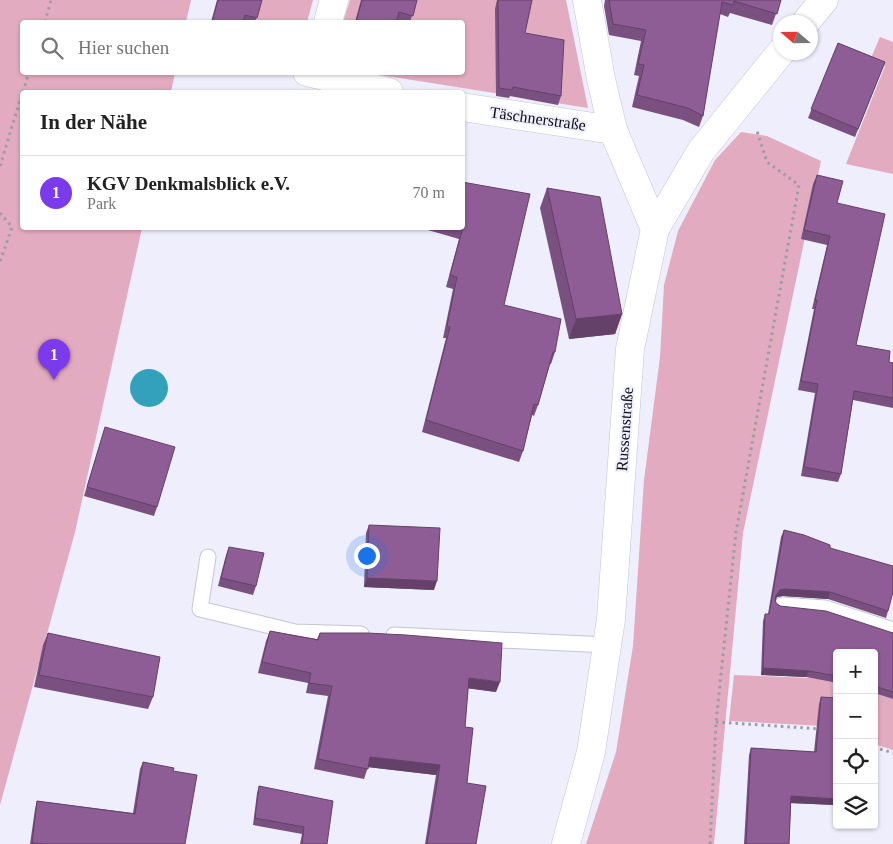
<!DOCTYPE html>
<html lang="de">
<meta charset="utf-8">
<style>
:root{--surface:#fff;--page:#f6f6f6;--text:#222;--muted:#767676;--line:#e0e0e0;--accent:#7c3aed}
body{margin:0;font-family:"Times New Roman",serif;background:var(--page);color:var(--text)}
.controls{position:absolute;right:15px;bottom:15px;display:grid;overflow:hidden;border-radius:5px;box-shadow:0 1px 4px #0004}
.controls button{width:45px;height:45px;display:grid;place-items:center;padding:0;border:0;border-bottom:1px solid var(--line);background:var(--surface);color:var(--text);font:25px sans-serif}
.compass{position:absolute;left:773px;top:15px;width:45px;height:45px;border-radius:50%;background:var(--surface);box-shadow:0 1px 4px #0004;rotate:290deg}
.you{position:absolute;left:366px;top:555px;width:18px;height:18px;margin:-12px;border:4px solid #fff;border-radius:50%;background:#1a73e8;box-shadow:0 0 0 8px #1a73e833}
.badge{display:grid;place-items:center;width:32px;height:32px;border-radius:50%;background:var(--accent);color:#fff;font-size:16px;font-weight:700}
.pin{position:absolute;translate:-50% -41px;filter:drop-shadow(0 1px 2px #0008)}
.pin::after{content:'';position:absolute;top:26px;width:18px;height:15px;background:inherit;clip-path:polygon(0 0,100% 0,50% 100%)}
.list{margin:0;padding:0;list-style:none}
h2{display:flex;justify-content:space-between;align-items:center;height:65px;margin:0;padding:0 20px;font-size:21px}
h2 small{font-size:16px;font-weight:400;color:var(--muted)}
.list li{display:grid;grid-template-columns:32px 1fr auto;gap:15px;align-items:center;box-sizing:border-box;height:75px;padding:0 20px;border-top:1px solid var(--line)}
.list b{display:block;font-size:19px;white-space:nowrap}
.list p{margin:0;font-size:16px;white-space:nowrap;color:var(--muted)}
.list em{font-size:16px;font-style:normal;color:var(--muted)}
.icon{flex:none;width:28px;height:28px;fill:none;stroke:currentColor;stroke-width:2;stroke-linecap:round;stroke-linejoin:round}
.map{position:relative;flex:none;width:893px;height:844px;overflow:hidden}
.search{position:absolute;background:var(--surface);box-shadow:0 1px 4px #0004;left:20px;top:20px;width:445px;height:55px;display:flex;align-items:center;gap:12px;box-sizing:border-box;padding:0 18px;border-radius:5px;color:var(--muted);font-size:19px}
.panel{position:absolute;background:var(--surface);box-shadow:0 1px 4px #0004;left:20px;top:90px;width:445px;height:140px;border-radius:5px}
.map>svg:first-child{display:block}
.green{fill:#e3abbf}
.water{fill:#33a1bc}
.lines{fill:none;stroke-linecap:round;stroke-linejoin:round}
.service-casing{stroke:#c5c5d2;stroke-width:17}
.minor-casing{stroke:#c5c5d2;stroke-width:29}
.path{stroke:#9c9ca6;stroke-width:3;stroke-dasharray:2.5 4;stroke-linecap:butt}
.service{stroke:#fff;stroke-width:15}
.minor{stroke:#fff;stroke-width:28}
.wall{fill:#7a5081}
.shaded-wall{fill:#634169}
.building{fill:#8e5d96;stroke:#634169}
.labels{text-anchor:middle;stroke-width:4;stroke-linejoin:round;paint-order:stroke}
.street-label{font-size:16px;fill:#0f0f14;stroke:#eeeefc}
</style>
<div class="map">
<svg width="893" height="844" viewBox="0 0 893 844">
<rect width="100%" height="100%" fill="#eeeefc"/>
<g class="green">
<polygon points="0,0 191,0 186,22 22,22 22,72 175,73 171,92 22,92 22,228 142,228 75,532 0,805"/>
<polygon points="220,0 313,0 307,22 215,22"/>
<polygon points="350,0 566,0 588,108 368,73 462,72 462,22 343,22"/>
<polygon points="880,37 893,42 893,174 846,164 885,66 871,58"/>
<polygon points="741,132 767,136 821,161 743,533 714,844 586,844 616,752 633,646 644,480 660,357 664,285 678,231 715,160"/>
<polygon points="734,675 811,678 837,683 837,731 823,726 729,721"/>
<polygon points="874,693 893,699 893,750 874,744"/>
</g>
<circle class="water" cx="149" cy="388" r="19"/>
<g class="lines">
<defs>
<g id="service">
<polyline points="208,557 200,609 295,632 361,634"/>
<polyline points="782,605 825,608 893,630"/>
<polyline points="394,635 607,645"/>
</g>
<g id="minor">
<polyline points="587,0 601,79 613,130 655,229"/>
<polyline points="328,22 334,0"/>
<polyline points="806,22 824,0"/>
<polyline points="307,72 389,92"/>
<polyline points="462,107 613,130"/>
<polyline points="566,844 591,752 611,619 630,349 655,229 701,151 781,52"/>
</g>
</defs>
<use href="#service" class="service-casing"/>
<use href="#minor" class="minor-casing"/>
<g class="path">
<polyline points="45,22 51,0"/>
<polyline points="23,92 29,72"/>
<polyline points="0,166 22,94"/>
<polyline points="0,213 12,227 0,262"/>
<polyline points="716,722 821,729"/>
<polyline points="874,747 893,753"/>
<polyline points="710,844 716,722 736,532 799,185 767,162 757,131"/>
</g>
<use href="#service" class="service"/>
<use href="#minor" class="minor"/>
</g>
<g class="wall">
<polygon points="217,0 262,0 255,22 211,22"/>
<polygon points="361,0 417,0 410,22 406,22 397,20 396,22 355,22"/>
<polygon points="497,0 532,0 525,33 561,96 558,105 510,96 509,98 496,96 495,9"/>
<polygon points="605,0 781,0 772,25 730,13 728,17 720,14 703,116 699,127 683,120 632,107 639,76 634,75 641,41 609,35 604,6"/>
<polygon points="838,43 885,62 855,137 808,118"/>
<polygon points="817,175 837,203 856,345 889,362 893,363 893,408 853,400 841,474 838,482 801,476 815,393 798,390 814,309 812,309 827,245 801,239 813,184"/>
<polygon points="462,182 504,305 555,352 551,364 550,364 538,405 534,416 532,415 523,451 519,462 422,432 446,338 443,338 453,289 446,287 459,239 421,228 462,228"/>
<polygon points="547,188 622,314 615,334 569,339 540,208"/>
<polygon points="105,427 157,507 154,516 84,496"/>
<polygon points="369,525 434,590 364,587 366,533"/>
<polygon points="784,530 830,548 888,611 886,618 828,599 783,596 777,597 776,600 776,603 780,606 893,633 893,699 874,693 874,653 837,653 837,683 806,677 761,675 763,621 765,614 768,614 781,537"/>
<polygon points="229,547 256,586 253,595 218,586 226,555"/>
<polygon points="270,631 317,639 320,633 496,692 468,688 465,727 467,783 476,844 425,844 436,775 368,767 364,779 314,769 328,696 306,693 308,683 258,673 266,641"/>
<polygon points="48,633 153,697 148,709 34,687 43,645"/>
<polygon points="821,697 837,799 835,805 791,803 789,844 744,844 749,755 751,748 814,752 819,704"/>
<polygon points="143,762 173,771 185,844 30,844 35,809 37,801 133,813 140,769"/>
<polygon points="259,786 327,844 300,844 302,834 253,825 257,793"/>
</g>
<g class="shaded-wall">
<polygon points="622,314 615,334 569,339 576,319"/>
<polygon points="367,578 437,581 434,590 364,587"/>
<polygon points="785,589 830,592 828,599 783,596 777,597 773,604 775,597 780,590"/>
<polygon points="763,668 809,671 806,677 761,675"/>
<polygon points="469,678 500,682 496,692 465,688"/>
<polygon points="370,757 440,765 436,775 367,767"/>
<polygon points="791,796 837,799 837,800 835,805 789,803"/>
</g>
<g class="building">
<polygon points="218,0 262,0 257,18 245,15 243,22 212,22"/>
<polygon points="362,0 417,0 413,16 399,12 396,22 356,22"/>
<polygon points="498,0 532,0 525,33 564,40 561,96 513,87 512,90 499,88"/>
<polygon points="609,0 781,0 777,14 734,1 733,5 722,2 703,116 688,108 637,95 644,65 638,64 646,30 613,24"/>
<polygon points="838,43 885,62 858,129 811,109"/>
<polygon points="817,175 843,181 837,203 885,214 856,345 890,351 889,362 893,363 893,398 854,391 841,474 804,467 818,384 801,381 817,300 815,300 830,236 804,230"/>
<polygon points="462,182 530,194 504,305 561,319 555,352 553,352 538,405 534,404 523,451 426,420 450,327 447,326 457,277 450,275 463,227"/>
<polygon points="547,188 600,197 622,314 576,319"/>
<polygon points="105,427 175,447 157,507 87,487"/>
<polygon points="369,525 440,528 437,581 367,578"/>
<polygon points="784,530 804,535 830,545 830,548 893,566 893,592 888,611 830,592 785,589 780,590 775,597 776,603 780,606 826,611 893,633 893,692 874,686 874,653 837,653 837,676 809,671 763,668 765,614 769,614"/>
<polygon points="229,547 264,553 256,586 221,578"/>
<polygon points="270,631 318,640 320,633 367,633 406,635 502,643 500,682 469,678 465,727 473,728 467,783 486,786 476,844 427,844 440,765 370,757 368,769 318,759 332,686 309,683 311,673 262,662"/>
<polygon points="48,633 160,657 153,697 39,675"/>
<polygon points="821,697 837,698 837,799 791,796 789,844 746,844 751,748 816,752"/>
<polygon points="143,762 174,768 173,771 197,775 185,844 43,844 32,843 37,801 135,814"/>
<polygon points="259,786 333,801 327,844 302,844 304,827 255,818"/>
</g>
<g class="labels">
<g class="street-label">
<text transform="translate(538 118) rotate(8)" y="6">Täschnerstraße</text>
<text transform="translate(624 429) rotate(-86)" y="6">Russenstraße</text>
</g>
</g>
</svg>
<div class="controls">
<button>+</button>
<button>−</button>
<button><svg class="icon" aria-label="locate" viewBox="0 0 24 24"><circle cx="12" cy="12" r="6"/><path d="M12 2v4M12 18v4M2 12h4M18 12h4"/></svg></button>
<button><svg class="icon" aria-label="layers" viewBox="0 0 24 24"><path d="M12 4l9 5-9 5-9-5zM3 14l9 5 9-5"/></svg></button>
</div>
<svg class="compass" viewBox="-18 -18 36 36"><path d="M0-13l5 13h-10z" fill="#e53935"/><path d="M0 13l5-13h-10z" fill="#767676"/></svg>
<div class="you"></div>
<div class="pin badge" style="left:54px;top:380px">1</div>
<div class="search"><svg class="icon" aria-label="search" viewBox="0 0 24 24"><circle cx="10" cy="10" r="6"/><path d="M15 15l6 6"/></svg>Hier suchen</div>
<section class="panel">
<h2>In der Nähe<small></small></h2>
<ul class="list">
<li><span class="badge">1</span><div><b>KGV Denkmalsblick e.V.</b><p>Park</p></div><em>70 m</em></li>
</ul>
</section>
</div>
